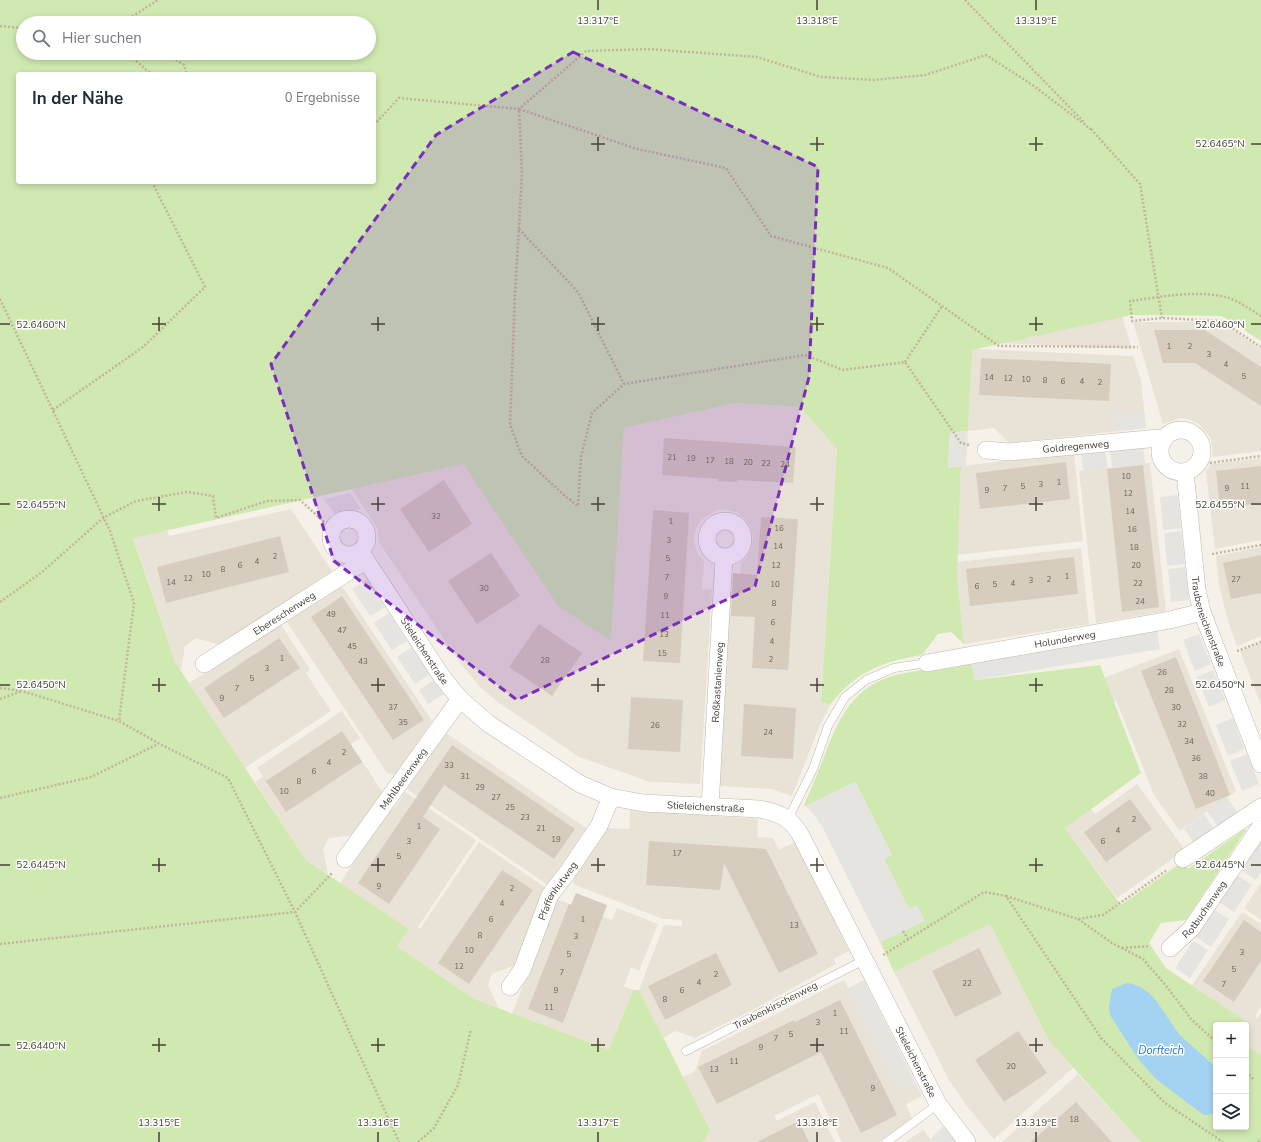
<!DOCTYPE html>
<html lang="de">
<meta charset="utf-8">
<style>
:root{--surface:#fff;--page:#f2f2f3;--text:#1f2937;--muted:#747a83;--line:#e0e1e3}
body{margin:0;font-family:"Nunito Sans",sans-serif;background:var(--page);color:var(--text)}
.controls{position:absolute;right:12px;bottom:12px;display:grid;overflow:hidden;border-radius:4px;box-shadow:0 2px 6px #0003}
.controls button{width:36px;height:36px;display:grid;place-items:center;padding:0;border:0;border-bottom:1px solid var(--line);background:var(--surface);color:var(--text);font:20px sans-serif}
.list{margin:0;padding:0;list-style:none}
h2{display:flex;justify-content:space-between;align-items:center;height:52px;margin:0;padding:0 16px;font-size:17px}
h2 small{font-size:13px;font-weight:400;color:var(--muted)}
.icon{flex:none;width:22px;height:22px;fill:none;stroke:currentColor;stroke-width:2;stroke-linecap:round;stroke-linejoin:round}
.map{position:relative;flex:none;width:1261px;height:1142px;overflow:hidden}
.search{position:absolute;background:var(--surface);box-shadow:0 2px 6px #0003;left:16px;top:16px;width:360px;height:44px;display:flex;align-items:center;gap:10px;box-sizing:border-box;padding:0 14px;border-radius:22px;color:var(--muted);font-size:15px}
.panel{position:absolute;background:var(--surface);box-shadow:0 2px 6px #0003;left:16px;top:72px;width:360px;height:112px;border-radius:4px}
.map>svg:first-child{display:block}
.residential{fill:#e9e3d7}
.green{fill:#d0e9b1;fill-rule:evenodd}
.parking{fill:#e6e4e0}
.water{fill:#a4d2f2}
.building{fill:#d7cdbe}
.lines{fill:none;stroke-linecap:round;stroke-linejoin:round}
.service-casing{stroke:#c0b9ab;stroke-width:9}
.minor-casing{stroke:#c0b9ab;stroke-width:18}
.path{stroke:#c3b59c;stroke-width:2.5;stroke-dasharray:2 2;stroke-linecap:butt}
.service{stroke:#fff;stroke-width:8}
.minor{stroke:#fff;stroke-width:17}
.marked{fill:#7b2cbf;fill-opacity:0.2;stroke:#7b2cbf;stroke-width:3;stroke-dasharray:8 5;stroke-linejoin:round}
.ticks{fill:none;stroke:#484237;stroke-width:1.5}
.labels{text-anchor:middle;stroke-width:3;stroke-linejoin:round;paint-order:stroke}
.number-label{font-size:8px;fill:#6c6559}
.street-label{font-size:10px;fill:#484237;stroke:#fff}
.water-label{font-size:11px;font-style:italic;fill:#2c77af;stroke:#fff}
.ticks-label{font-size:10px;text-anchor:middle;fill:#484237;stroke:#fff;stroke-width:3;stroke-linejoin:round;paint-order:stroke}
</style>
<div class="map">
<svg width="1261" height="1142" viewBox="0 0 1261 1142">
<rect width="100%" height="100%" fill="#f5f1e9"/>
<g class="residential">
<polygon points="1122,316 1132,349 1000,343"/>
<polygon points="1133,322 1220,322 1261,349 1261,451 1213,457 1211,438 1199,424 1191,420 1181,418 1163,424"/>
<polygon points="977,349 1133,356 1141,380 1146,428 1009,443 994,428 968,431 971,350"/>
<polygon points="735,403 800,407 837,449 821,701 830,705 820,725 792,796 771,789 718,786 730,591 739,591 741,563 748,555 752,546 753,536 750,526 744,518 736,512 726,510 717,510 701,520 697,527 694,536 695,545 698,554 704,561 702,589 712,590 700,784 650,782 579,757 498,702 480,687 460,663 379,542 378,529 351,488 463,464 558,606 611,641 624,428"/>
<polygon points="1074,453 1083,541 957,555 961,466"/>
<polygon points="1261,458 1261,540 1215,549 1206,471 1211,464"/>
<polygon points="1150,463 1166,611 1096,623 1079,471"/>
<polygon points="291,509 332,571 220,645 196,638 185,646 181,671 175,662 133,537 167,530 169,536"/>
<polygon points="1261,547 1261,636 1237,646 1228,621 1219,585 1216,556"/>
<polygon points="1081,548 1089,624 964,644 957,575 957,562"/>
<polygon points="342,586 432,721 395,775 387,773 287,622"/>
<polygon points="281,625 310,669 306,673 331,711 245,768 189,683"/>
<polygon points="1261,643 1261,705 1240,651"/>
<polygon points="1179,649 1236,791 1180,831 1154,795 1116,700 1113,702 1104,678"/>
<polygon points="342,711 360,738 351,744 383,793 354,835 329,838 323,849 328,874 306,860 255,782 263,776 257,768"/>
<polygon points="446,733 586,828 548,885 407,789"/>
<polygon points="1137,784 1185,850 1117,898 1065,828 1091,809 1095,814"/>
<polygon points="405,792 476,840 418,927 420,929 479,842 546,888 515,965 492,974 488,985 499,1009 474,999 397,946 409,929 340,883 392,806 395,808"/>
<polygon points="630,810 758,819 757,837 773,838 779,850 795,842 849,951 834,959 836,964 751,1011 695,1038 676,1031 663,1038 639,990 664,925 682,926 682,920 663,919 575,885 573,880 608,828 629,829"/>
<polygon points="1261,883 1261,920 1244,908"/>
<polygon points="556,899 612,920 617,908 658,924 639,971 631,967 624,986 633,990 609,1051 512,1014"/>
<polygon points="1242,912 1261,924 1261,1006 1255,1016 1257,1018 1261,1013 1261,1055 1246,1045 1246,1029 1249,1024 1192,985"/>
<polygon points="990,924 1049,1041 1073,1068 994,1139 966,1105 949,1080 894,972"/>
<polygon points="844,980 899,1090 915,1082 922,1096 906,1104 912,1119 879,1142 842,1142 818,1094 774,1116 777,1121 815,1102 835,1142 703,1142 710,1130 683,1077 695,1071 702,1051"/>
<polygon points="1078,1074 1141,1142 1002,1142"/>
<polygon points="923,1130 933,1142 905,1142"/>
</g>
<g class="green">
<path d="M 0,0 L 1261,0 L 1261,341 L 1222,316 L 1132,315 L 972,350 L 968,431 L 950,433 L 948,468 L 961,466 L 957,575 L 964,644 L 951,632 L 938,634 L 922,655 C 882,662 856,671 830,705 L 821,702 L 837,449 L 800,407 L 735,403 L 624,428 L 611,641 L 558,606 L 463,464 L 133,538 L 175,662 L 306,860 L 409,929 L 397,946 L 474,999 L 609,1050 L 633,990 L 639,990 L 710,1130 L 703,1142 L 0,1142 ZM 23,23 L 369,23 L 369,53 L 23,53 ZM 18,74 L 374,74 L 374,182 L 18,182 Z"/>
<path d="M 972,664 L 975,680 L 1100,665 L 1141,773 L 1065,828 L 1121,905 L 1182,862 L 1188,869 L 1245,829 L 1246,830 L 1186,920 L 1161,923 L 1149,943 L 1166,968 L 1250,1024 L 1246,1029 L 1246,1025 L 1216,1025 L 1216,1127 L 1246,1127 L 1246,1045 L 1261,1055 L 1261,1142 L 1141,1142 L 1049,1041 L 990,924 L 894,972 L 880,942 L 924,921 L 909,910 L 884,859 L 892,855 L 855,782 L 806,806 L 804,805 C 810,791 816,777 822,762 C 835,728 847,694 884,679 C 898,673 913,672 927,669 L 927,672 Z"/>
</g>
<g class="parking">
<polygon points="1144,410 1146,428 1112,431 1110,414"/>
<polygon points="968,431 966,465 948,468 950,433"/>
<polygon points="1143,446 1145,464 1112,468 1110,449"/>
<polygon points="1105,450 1108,468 1083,471 1081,453"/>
<polygon points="350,493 361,509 335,514 324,499"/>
<polygon points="1178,495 1181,528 1163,530 1160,497"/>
<polygon points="1181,531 1185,564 1167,566 1164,533"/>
<polygon points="1185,567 1189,600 1171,602 1168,569"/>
<polygon points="367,579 385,607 370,616 352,589"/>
<polygon points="389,613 407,641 392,650 374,623"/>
<polygon points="1157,630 1160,649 975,680 971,662"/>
<polygon points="1199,634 1211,664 1195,671 1183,640"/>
<polygon points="412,647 430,674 415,684 397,657"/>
<polygon points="1213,670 1225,700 1209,707 1197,677"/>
<polygon points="434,680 444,694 428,704 419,690"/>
<polygon points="1233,718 1244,749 1228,756 1216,725"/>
<polygon points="1247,754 1259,784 1242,791 1230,761"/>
<polygon points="855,782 892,855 884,859 909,909 917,905 925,921 880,942 823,828 814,815 806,806"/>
<polygon points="1227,797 1237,812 1218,826 1207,812"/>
<polygon points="1204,814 1214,829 1194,843 1184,829"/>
<polygon points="1259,842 1261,844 1261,872 1256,880 1241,870"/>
<polygon points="1237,875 1252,885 1234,912 1219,902"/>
<polygon points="1214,910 1229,919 1211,947 1196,937"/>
<polygon points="1193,941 1208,950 1190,978 1175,968"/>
<polygon points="864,980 915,1082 899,1090 848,988"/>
<polygon points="943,1127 949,1133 956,1142 933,1142 930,1139"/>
</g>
<path class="water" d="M 1127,983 C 1155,986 1164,1017 1181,1036 C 1191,1046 1203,1055 1213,1065 L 1216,1071 L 1216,1110 L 1213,1114 L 1204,1115 L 1197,1110 L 1156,1079 L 1139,1060 L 1110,1015 L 1109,1006 L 1112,989 Z"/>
<g class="building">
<polygon points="1154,330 1205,330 1261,367 1261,406 1195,363 1163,363"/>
<polygon points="981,358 1111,364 1109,401 979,395"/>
<polygon points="664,438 796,447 793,483 737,480 737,482 718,481 718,479 662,475"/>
<polygon points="1066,462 1070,499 980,509 976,473"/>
<polygon points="1143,465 1159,607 1122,612 1107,469"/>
<polygon points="1261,466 1261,503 1220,508 1216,471"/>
<polygon points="444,480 472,524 429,552 400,509"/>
<polygon points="653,510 689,513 680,663 643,661"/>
<polygon points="761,517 798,519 788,670 752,668 755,617 731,616 733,573 757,575"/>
<polygon points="280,536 289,572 166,603 157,567"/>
<polygon points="491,553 520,596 477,624 448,581"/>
<polygon points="1261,555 1261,593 1231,599 1223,563"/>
<polygon points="1074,557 1078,594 970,606 966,569"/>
<polygon points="342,596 424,720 393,740 311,617"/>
<polygon points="539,624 582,653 552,696 509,667"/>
<polygon points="279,638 300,668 224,718 204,688"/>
<polygon points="1176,657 1230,795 1196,809 1141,671"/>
<polygon points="631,697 683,700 680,752 628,749"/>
<polygon points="744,704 796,708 793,759 741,756"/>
<polygon points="342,731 362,762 286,812 266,781"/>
<polygon points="452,745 575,829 554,859 444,785 423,817 440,829 389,904 358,883"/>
<polygon points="1130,799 1152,829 1106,862 1084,832"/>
<polygon points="649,841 766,849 818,954 779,973 724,863 720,890 646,885"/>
<polygon points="502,870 533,890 469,984 438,963"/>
<polygon points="576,893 607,905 563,1023 528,1009 569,904 571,905"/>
<polygon points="1244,920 1261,932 1261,961 1234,1002 1203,981"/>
<polygon points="979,948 1002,994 955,1017 932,971"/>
<polygon points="716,953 732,985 665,1020 648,986"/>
<polygon points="840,1000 897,1115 861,1133 821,1052 717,1104 698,1067 794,1020 795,1022"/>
<polygon points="1018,1031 1047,1073 1004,1102 975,1060"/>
<polygon points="1076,1102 1112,1142 1031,1142"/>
<polygon points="799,1121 809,1142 757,1142"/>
</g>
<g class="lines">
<defs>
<g id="service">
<polyline points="788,819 813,769 828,726 845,697 866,680 894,668 927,663"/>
<polyline points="686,1051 864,960"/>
<polyline points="887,1142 938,1104"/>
</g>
<g id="minor">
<circle cx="1181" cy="451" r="21"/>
<path id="s1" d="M 986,450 L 1009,452 L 1159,438 L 1164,439"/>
<path id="s2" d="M 1185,472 L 1197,590 L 1202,612 L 1261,764"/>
<circle cx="349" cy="537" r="18"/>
<circle cx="725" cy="539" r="18"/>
<path id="s3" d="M 360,551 L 442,677 L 460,699 L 489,724 L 580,784 L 611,797 L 643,803 L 759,809 C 777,812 790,817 800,834 L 938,1104 L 967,1142"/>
<path id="s4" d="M 927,663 L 1170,620 L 1202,612"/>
<path id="s5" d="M 204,664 L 365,561"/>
<path id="s6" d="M 710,807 L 724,557"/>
<path id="s7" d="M 345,859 L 460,699"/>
<polyline points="1183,859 1261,807"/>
<path id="s8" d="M 1170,948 L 1191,929 L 1261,826"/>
<path id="s9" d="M 510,987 L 522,970 L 550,895 L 567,873 L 599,826 L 611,797"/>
</g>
</defs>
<use href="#service" class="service-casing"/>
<use href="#minor" class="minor-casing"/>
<g class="path">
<polyline points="965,0 1085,123"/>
<polyline points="122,23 158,0"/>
<polyline points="0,26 23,28"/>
<polyline points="127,53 151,74"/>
<polyline points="166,53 184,65 187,74"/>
<polyline points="374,125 399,98 519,109 586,51 648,49 757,57 821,77 874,80 925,75 986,55 1031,84 1092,130"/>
<polyline points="1091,129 1140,184 1162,318"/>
<polyline points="519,229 578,292 624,384"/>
<polyline points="0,299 110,531 134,603 119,721"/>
<path d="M 1261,316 C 1251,310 1240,302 1229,298 C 1198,289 1161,297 1130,301 L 1132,321 L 1162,318 L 1221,321 L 1261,347"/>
<polyline points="905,362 942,306"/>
<polyline points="53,410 143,347 205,287 152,182"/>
<polyline points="969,445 961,443 905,362 843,370 805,355 624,384 592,413 581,457 578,506 565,496 522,456 510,425 515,293 522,175 519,109 637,149 726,168 771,236 888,268 999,346 1138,347"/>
<polyline points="1202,464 1261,456"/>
<polyline points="1212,554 1261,545"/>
<polyline points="0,602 42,572 103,518 136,501 187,492 213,496 216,518 267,501 300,500 324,522 335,526"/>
<polyline points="1237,651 1261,642"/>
<polyline points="0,688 22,691 119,721 158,743 228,778 295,912 399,1142"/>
<polyline points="0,699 22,691"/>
<polyline points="0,798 91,777 158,744"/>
<polyline points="1006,896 1078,919 1103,915 1167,870"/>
<polyline points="1078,919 1112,943 1143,959 1167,987 1191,1019 1216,1042"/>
<polyline points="903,931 908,939"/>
<polyline points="0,944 295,912 333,872"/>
<polyline points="1122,948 1150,946"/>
<polyline points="883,955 984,892 1006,896 1101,1038 1165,1103 1223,1142"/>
<polyline points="1246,1072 1254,1080"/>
<polyline points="418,1142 434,1128 458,1085 471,1029"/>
<polyline points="1258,1142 1261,1139"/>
</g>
<use href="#service" class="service"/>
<use href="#minor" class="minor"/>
</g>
<path class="marked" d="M 573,52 L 818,167 L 809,377 L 755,586 L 517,700 L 334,561 L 271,364 L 436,135 Z"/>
<path class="ticks" d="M 598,0 L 598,10M 817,0 L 817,10M 1036,0 L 1036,10M 598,137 L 598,151M 817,137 L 817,151M 1036,137 L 1036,151M 591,144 L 605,144M 810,144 L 824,144M 1029,144 L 1043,144M 1251,144 L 1261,144M 159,317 L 159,331M 378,317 L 378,331M 598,317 L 598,331M 817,317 L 817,331M 1036,317 L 1036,331M 0,324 L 10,324M 152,324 L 166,324M 371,324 L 385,324M 591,324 L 605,324M 810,324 L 824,324M 1029,324 L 1043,324M 1251,324 L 1261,324M 159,497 L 159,511M 378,497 L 378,511M 598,497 L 598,511M 817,497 L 817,511M 1036,497 L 1036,511M 0,504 L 10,504M 152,504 L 166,504M 371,504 L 385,504M 591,504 L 605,504M 810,504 L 824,504M 1029,504 L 1043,504M 1251,504 L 1261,504M 159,678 L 159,692M 378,678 L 378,692M 598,678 L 598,692M 817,678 L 817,692M 1036,678 L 1036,692M 0,685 L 10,685M 152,685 L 166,685M 371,685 L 385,685M 591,685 L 605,685M 810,685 L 824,685M 1029,685 L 1043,685M 1251,685 L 1261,685M 159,858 L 159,872M 378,858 L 378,872M 598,858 L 598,872M 817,858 L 817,872M 1036,858 L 1036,872M 0,865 L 10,865M 152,865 L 166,865M 371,865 L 385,865M 591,865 L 605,865M 810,865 L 824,865M 1029,865 L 1043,865M 1251,865 L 1261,865M 159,1038 L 159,1052M 378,1038 L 378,1052M 598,1038 L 598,1052M 817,1038 L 817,1052M 1036,1038 L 1036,1052M 0,1045 L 10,1045M 152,1045 L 166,1045M 371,1045 L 385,1045M 591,1045 L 605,1045M 810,1045 L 824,1045M 1029,1045 L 1043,1045M 159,1132 L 159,1142M 378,1132 L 378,1142M 598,1132 L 598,1142M 817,1132 L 817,1142M 1036,1132 L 1036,1142"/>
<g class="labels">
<g class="number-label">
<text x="1169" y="349">1</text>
<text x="1190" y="349">2</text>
<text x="1209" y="357">3</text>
<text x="1226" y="367">4</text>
<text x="1244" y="379">5</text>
<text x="989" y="380">14</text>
<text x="1008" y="381">12</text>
<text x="1026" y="382">10</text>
<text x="1045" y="383">8</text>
<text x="1063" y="384">6</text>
<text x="1082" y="384">4</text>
<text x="1100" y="385">2</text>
<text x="672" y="460">21</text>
<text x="691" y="461">19</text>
<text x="710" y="463">17</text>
<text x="729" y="464">18</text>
<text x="748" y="465">20</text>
<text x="766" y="466">22</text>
<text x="785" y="467">24</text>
<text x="1126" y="479">10</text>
<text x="1059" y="485">1</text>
<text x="1041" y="487">3</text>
<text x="1023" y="489">5</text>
<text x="1245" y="489">11</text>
<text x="1005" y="491">7</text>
<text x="1227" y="491">9</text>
<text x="987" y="493">9</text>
<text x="1128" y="496">12</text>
<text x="1130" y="514">14</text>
<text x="436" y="519">32</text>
<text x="671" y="524">1</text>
<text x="779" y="531">16</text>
<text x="1132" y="532">16</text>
<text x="669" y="543">3</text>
<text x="778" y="549">14</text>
<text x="1134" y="550">18</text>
<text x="275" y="559">2</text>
<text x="668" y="561">5</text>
<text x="257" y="564">4</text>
<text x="240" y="568">6</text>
<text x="776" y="568">12</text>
<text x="1136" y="568">20</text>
<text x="223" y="572">8</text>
<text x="206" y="577">10</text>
<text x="1067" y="579">1</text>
<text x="667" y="580">7</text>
<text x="188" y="581">12</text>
<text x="1049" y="582">2</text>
<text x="1236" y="582">27</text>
<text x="1031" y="583">3</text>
<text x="171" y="585">14</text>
<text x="1013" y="586">4</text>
<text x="1138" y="586">22</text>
<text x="775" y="587">10</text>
<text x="995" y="587">5</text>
<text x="977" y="589">6</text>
<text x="484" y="591">30</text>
<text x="666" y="599">9</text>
<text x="1140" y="604">24</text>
<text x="774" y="606">8</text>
<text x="331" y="617">49</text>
<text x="665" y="618">11</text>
<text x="773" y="625">6</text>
<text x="342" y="633">47</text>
<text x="664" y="637">13</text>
<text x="772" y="644">4</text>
<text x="352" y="649">45</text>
<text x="662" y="656">15</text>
<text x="282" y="661">1</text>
<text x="771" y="662">2</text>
<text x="545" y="663">28</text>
<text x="363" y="664">43</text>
<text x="267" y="671">3</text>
<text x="1162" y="675">26</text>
<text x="252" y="681">5</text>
<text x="237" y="691">7</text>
<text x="1169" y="693">28</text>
<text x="222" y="701">9</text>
<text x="393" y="710">37</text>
<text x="1176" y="710">30</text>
<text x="403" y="725">35</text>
<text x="1182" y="727">32</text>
<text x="655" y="728">26</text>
<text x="768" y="735">24</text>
<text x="1189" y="744">34</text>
<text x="344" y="755">2</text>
<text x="1196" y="761">36</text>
<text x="329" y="765">4</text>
<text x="449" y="768">33</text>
<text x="314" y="774">6</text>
<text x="465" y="779">31</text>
<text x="1203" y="779">38</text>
<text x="299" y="784">8</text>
<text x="480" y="790">29</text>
<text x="284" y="794">10</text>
<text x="1210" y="796">40</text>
<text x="496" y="800">27</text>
<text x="510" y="810">25</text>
<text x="525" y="820">23</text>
<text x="1134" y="822">2</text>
<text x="419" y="829">1</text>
<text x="541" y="831">21</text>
<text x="1118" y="833">4</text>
<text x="556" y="842">19</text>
<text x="409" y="844">3</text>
<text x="1103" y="844">6</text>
<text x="677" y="856">17</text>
<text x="399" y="859">5</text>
<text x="379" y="889">9</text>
<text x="512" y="891">2</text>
<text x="502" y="906">4</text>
<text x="491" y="922">6</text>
<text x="583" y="922">1</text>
<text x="794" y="928">13</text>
<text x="480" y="938">8</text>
<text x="576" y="939">3</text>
<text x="469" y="953">10</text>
<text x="1242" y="955">3</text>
<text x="569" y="957">5</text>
<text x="459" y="969">12</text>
<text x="1234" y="972">5</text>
<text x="562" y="975">7</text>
<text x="716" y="977">2</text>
<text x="699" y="985">4</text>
<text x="967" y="986">22</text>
<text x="1224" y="987">7</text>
<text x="556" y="993">9</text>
<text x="682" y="993">6</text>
<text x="665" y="1002">8</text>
<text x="549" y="1010">11</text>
<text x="835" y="1016">1</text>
<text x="818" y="1025">3</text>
<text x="844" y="1034">11</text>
<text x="791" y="1037">5</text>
<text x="776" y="1041">7</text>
<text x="761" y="1050">9</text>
<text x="734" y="1064">11</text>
<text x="1011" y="1069">20</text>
<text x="714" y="1072">13</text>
<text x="873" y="1091">9</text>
<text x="1074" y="1122">18</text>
</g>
<g class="street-label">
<text dy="4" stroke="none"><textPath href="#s1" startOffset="90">Goldregenweg</textPath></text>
<text dy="4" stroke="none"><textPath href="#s5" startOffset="95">Ebereschenweg</textPath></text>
<text dy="4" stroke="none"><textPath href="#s2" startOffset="152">Traubeneichenstraße</textPath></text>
<text dy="4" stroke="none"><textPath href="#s4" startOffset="140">Holunderweg</textPath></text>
<text dy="4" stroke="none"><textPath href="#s3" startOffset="119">Stieleichenstraße</textPath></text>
<text dy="4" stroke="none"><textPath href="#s6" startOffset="125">Roßkastanienweg</textPath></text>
<text dy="4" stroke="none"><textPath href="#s7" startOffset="99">Mehlbeerenweg</textPath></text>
<text dy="4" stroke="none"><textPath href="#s3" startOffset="455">Stieleichenstraße</textPath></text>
<text dy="4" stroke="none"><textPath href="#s9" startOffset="108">Pfaffenhutweg</textPath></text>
<text dy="4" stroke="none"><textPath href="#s8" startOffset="52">Rotbuchenweg</textPath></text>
<text transform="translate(775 1005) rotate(-27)" y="4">Traubenkirschenweg</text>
<text dy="4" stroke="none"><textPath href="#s3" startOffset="814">Stieleichenstraße</textPath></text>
</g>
<g class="water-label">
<text x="1161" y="1054">Dorfteich</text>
</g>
</g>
<g class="ticks-label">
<text x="598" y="24">13.317°E</text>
<text x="817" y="24">13.318°E</text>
<text x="1036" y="24">13.319°E</text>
<text x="1220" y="147">52.6465°N</text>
<text x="41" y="328">52.6460°N</text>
<text x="1220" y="328">52.6460°N</text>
<text x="41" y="508">52.6455°N</text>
<text x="1220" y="508">52.6455°N</text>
<text x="41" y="688">52.6450°N</text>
<text x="1220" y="688">52.6450°N</text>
<text x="41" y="868">52.6445°N</text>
<text x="1220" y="868">52.6445°N</text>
<text x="41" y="1049">52.6440°N</text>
<text x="159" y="1126">13.315°E</text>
<text x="378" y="1126">13.316°E</text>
<text x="598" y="1126">13.317°E</text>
<text x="817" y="1126">13.318°E</text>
<text x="1036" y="1126">13.319°E</text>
</g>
</svg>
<div class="controls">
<button>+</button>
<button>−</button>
<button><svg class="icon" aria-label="layers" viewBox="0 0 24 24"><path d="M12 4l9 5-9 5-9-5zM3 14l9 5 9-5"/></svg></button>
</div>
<div class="search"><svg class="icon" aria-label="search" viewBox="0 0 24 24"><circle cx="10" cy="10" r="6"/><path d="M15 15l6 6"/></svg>Hier suchen</div>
<section class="panel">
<h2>In der Nähe<small>0 Ergebnisse</small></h2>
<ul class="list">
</ul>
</section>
</div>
